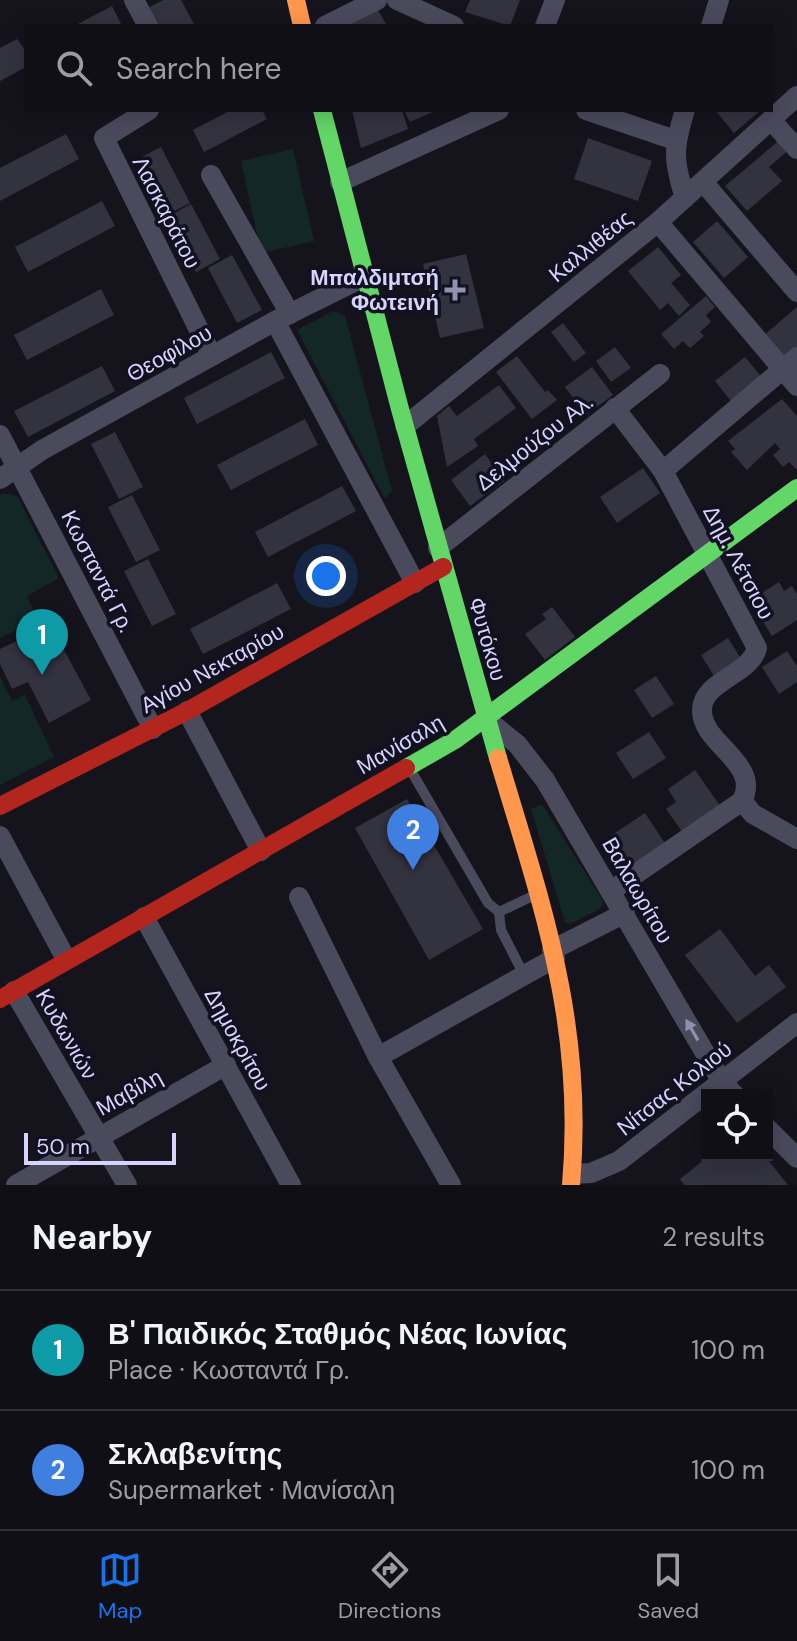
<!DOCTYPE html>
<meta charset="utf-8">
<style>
:root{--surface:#100f16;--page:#19181f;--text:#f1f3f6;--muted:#9c9ca1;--line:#302f35;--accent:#1a73e8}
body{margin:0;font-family:"DM Sans",sans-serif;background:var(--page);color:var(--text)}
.controls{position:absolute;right:24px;bottom:24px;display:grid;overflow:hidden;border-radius:0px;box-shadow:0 4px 20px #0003}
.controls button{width:72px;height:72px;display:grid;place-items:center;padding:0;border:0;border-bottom:2px solid var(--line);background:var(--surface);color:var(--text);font:40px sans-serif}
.scale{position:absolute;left:24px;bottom:20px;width:152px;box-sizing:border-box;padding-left:8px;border:4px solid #d7d4fb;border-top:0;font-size:22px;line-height:28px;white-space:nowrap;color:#d7d4fb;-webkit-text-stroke:6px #121021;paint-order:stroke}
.you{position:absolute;left:326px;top:576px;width:28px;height:28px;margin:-20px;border:6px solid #fff;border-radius:50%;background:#1a73e8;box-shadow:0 0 0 12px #1a73e833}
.badge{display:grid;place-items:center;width:52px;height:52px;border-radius:50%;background:var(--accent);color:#fff;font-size:26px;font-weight:700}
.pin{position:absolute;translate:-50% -66px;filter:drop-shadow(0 2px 4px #0008)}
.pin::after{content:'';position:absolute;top:42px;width:28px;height:24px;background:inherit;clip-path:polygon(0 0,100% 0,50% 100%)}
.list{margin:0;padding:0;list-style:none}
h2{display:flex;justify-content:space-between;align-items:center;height:104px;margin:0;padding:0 32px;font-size:34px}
h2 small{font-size:26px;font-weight:400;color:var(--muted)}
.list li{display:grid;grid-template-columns:52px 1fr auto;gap:24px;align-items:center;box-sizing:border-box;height:120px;padding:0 32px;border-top:2px solid var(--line)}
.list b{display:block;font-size:30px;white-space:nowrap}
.list p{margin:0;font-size:26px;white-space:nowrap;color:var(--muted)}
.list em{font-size:26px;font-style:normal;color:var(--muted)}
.icon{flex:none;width:44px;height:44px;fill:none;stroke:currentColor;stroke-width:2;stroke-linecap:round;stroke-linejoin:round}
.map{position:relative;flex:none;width:797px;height:1185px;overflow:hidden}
.search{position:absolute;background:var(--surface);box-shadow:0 4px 20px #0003;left:24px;right:24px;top:24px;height:88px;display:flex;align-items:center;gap:20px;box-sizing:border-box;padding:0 28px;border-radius:0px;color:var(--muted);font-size:30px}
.sheet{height:344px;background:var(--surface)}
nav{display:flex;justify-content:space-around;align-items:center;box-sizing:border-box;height:112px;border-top:2px solid var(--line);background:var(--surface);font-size:22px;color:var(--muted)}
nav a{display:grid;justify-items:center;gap:4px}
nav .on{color:var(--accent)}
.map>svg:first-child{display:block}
.green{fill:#132727}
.building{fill:#33323f}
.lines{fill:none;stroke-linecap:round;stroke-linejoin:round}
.lane{stroke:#4a4a5d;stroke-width:10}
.street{stroke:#4a4a5d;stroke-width:20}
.fast{stroke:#63d668;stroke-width:18}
.slow{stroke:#ff974d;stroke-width:18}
.jam{stroke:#b3261e;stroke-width:18}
.oneway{fill:#908fac}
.poi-dot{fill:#9391ad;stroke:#121021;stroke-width:3}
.labels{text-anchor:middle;stroke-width:7;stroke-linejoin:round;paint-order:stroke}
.street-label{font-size:22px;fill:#d7d4fb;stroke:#121021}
.poi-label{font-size:22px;font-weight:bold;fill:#d7d4fb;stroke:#121021;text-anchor:end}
</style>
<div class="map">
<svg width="797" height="1185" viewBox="0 0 797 1185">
<rect width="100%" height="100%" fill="#15141d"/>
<g class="green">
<polygon points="293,149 314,241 261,253 241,161"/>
<polygon points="333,311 345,316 392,491 385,499 297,330"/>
<polygon points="4,493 17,496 59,578 27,596 38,619 0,638 0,495"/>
<polygon points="0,677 12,701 25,695 54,757 0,785"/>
<polygon points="542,804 603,901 600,909 570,924 565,922 531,809"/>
</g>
<g class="building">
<polygon points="163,0 181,0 195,26 157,26 148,8"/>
<polygon points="470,0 520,0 510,26 465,12"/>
<polygon points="112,6 122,26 74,26"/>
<polygon points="378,10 387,26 347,26"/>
<polygon points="17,39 26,51 26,67 0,81 0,48"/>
<polygon points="231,110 262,110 267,119 204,152 193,130"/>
<polygon points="352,110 402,110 408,129 361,148"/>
<polygon points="404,110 437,110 410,122"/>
<polygon points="715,110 761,110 734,133"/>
<polygon points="66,134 79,159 0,201 0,168"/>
<polygon points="588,138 652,161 638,201 574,179"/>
<polygon points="782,138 791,148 769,167 782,181 747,211 725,186"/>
<polygon points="161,147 190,203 166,215 136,160"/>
<polygon points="102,201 115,226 28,272 15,247"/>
<polygon points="191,204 220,259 196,272 167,217"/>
<polygon points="717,221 748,257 724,278 693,242"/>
<polygon points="658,247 681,275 671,283 690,305 679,316 668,303 660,310 628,271"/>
<polygon points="466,254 484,328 440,338 423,264"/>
<polygon points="232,255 262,310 237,323 208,268"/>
<polygon points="101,289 114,315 27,360 14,335"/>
<polygon points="706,296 715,307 706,315 711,322 700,332 704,336 690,348 683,341 674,349 661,334"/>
<polygon points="797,307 797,351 785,361 763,336"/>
<polygon points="563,323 586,353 574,362 551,332"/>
<polygon points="615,347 631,368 611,382 596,361"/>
<polygon points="271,352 285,378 197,424 184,398"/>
<polygon points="517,356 545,392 548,390 557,400 532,419 496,372"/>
<polygon points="745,357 764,380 734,405 715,381"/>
<polygon points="102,366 115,391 28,437 14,411"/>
<polygon points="592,367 613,395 586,415 565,387"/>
<polygon points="499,385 516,408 474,439 478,446 447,467 437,416 449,406 457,416"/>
<polygon points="782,399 797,416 797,470 789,462 783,467 773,455 780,449 775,443 747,470 731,452 735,449 728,441"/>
<polygon points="305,419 318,445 231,490 217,465"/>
<polygon points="115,432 143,487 119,499 91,444"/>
<polygon points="485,454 504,481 470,506 451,480"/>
<polygon points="643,468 660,493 617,523 600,497"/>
<polygon points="342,486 356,511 268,557 255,532"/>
<polygon points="132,495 160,550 136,562 108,507"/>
<polygon points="148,559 176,614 152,626 124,571"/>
<polygon points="779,582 784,591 792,586 797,594 797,620 772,636 755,609 762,605 757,596"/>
<polygon points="277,583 291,609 203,654 190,629"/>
<polygon points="552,607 575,637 545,660 525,634 546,619 542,614"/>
<polygon points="44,628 57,651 63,648 91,700 49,723 28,682 12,689 0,664 0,649"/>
<polygon points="728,638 743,662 716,679 701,655"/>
<polygon points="787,651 797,666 797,682 779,694 762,667"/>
<polygon points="656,676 674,704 652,718 634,690"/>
<polygon points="649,732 666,758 633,779 616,753"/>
<polygon points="695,770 721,807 683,833 666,809 676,802 668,789"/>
<polygon points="407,799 483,929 429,960 355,828"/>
<polygon points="645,813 666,845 627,872 606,839"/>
<polygon points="720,929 755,976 769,965 786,987 737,1023 685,955"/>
<polygon points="710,1155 764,1155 788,1185 684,1185 680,1179"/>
</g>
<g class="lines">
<g class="lane">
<polyline points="410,769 488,903 499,912 537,894"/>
<polyline points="499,912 501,930 524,975"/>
</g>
<g class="street">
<polyline points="134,0 148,26"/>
<polyline points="397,0 454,26"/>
<polyline points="325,26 377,0"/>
<polyline points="545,26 555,0"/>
<polyline points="711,26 719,0"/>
<polyline points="149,110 104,138 212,356"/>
<polyline points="586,110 675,140"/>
<path d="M 685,110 C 673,148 673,160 685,198"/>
<polyline points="771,120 797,149"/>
<polyline points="211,175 290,314"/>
<polyline points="340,182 499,110"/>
<polyline points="704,183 797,292"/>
<polyline points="658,222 797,386"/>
<polyline points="275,321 415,583"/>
<polyline points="405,426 658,222 797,96"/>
<polyline points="0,435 153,729"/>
<polyline points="663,471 797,357"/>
<polyline points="0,479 42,450 275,321 366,276"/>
<polyline points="438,548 660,374"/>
<polyline points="187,711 261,851"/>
<polyline points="487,720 517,744 545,780 722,1082 735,1095"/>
<polyline points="742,801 753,814 797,839"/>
<polyline points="0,836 66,959"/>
<path d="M 611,891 L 742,801 C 762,763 701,744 702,710 C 702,681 750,675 757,648 L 663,471 L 615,408"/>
<polyline points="299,897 378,1057 451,1185"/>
<polyline points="144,917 291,1185"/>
<polyline points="552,950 625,913"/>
<polyline points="14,991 127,1185"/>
<polyline points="378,1057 555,958"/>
<polyline points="767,1128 797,1158"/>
<polyline points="573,1174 591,1173 619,1161 797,1023"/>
<polyline points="16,1185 226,1065"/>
</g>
<g class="fast">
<polyline points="322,110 400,409 498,758"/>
<polyline points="406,768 455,740 797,488"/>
</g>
<g class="slow">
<polyline points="296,0 302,26"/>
<path d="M 498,758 C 543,908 585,1026 571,1185"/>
</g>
<g class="jam">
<polyline points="0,806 187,711 443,567"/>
<polyline points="0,999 406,768"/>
</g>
</g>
<defs><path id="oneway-solid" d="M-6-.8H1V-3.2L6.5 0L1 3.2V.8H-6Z" transform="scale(2)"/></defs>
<use class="oneway" href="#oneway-solid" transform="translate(692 1030) rotate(-120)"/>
<path class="poi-dot" d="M451 278h8v8h8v8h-8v8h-8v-8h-8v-8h8z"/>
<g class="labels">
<g class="street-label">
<text transform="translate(167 212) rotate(63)" y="8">Λασκαράτου</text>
<text transform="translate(590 246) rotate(-39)" y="8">Καλλιθέας</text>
<text transform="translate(169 353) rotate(-29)" y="8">Θεοφίλου</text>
<text transform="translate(534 442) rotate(-38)" y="8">Δελμούζου Αλ.</text>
<text transform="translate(739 562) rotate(62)" y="8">Δημ. Λέτσιου</text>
<text transform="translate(98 571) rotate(63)" y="8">Κωσταντά Γρ.</text>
<text transform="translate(488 639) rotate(74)" y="8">Φυτόκου</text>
<text transform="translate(212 668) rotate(-29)" y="8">Αγίου Νεκταρίου</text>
<text transform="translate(400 744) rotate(-30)" y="8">Μανίσαλη</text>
<text transform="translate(638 890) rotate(60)" y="8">Βαλαωρίτου</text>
<text transform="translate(67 1034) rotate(60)" y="8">Κυδωνιών</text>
<text transform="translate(238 1039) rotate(61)" y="8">Δημοκρίτου</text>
<text transform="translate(674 1088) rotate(-38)" y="8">Νίτσας Κολιού</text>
<text transform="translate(129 1092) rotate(-29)" y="8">Μαβίλη</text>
</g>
<g class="poi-label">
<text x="439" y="285">Μπαλδιμτσή<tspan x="439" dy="25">Φωτεινή</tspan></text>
</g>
</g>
</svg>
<div class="controls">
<button><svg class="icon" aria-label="locate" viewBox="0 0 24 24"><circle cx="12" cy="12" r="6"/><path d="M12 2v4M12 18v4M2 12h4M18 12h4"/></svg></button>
</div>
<div class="scale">50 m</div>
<div class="you"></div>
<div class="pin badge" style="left:42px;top:675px;background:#0f9aa8">1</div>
<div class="pin badge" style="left:413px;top:870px;background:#3f7fe0">2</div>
<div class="search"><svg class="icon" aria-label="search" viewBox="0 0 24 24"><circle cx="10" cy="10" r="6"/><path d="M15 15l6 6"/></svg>Search here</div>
</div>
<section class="sheet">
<h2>Nearby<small>2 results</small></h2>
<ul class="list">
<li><span class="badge" style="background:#0f9aa8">1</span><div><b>Β' Παιδικός Σταθμός Νέας Ιωνίας</b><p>Place · Κωσταντά Γρ.</p></div><em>100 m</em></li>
<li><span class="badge" style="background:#3f7fe0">2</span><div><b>Σκλαβενίτης</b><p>Supermarket · Μανίσαλη</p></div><em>100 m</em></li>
</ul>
</section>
<nav>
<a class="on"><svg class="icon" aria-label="map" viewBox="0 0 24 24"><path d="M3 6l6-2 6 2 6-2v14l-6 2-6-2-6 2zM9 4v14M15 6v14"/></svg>Map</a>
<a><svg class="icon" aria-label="directions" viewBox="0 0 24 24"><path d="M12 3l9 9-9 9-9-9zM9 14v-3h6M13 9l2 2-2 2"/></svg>Directions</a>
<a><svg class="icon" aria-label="saved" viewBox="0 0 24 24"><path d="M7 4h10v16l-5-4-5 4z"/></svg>Saved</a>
</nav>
